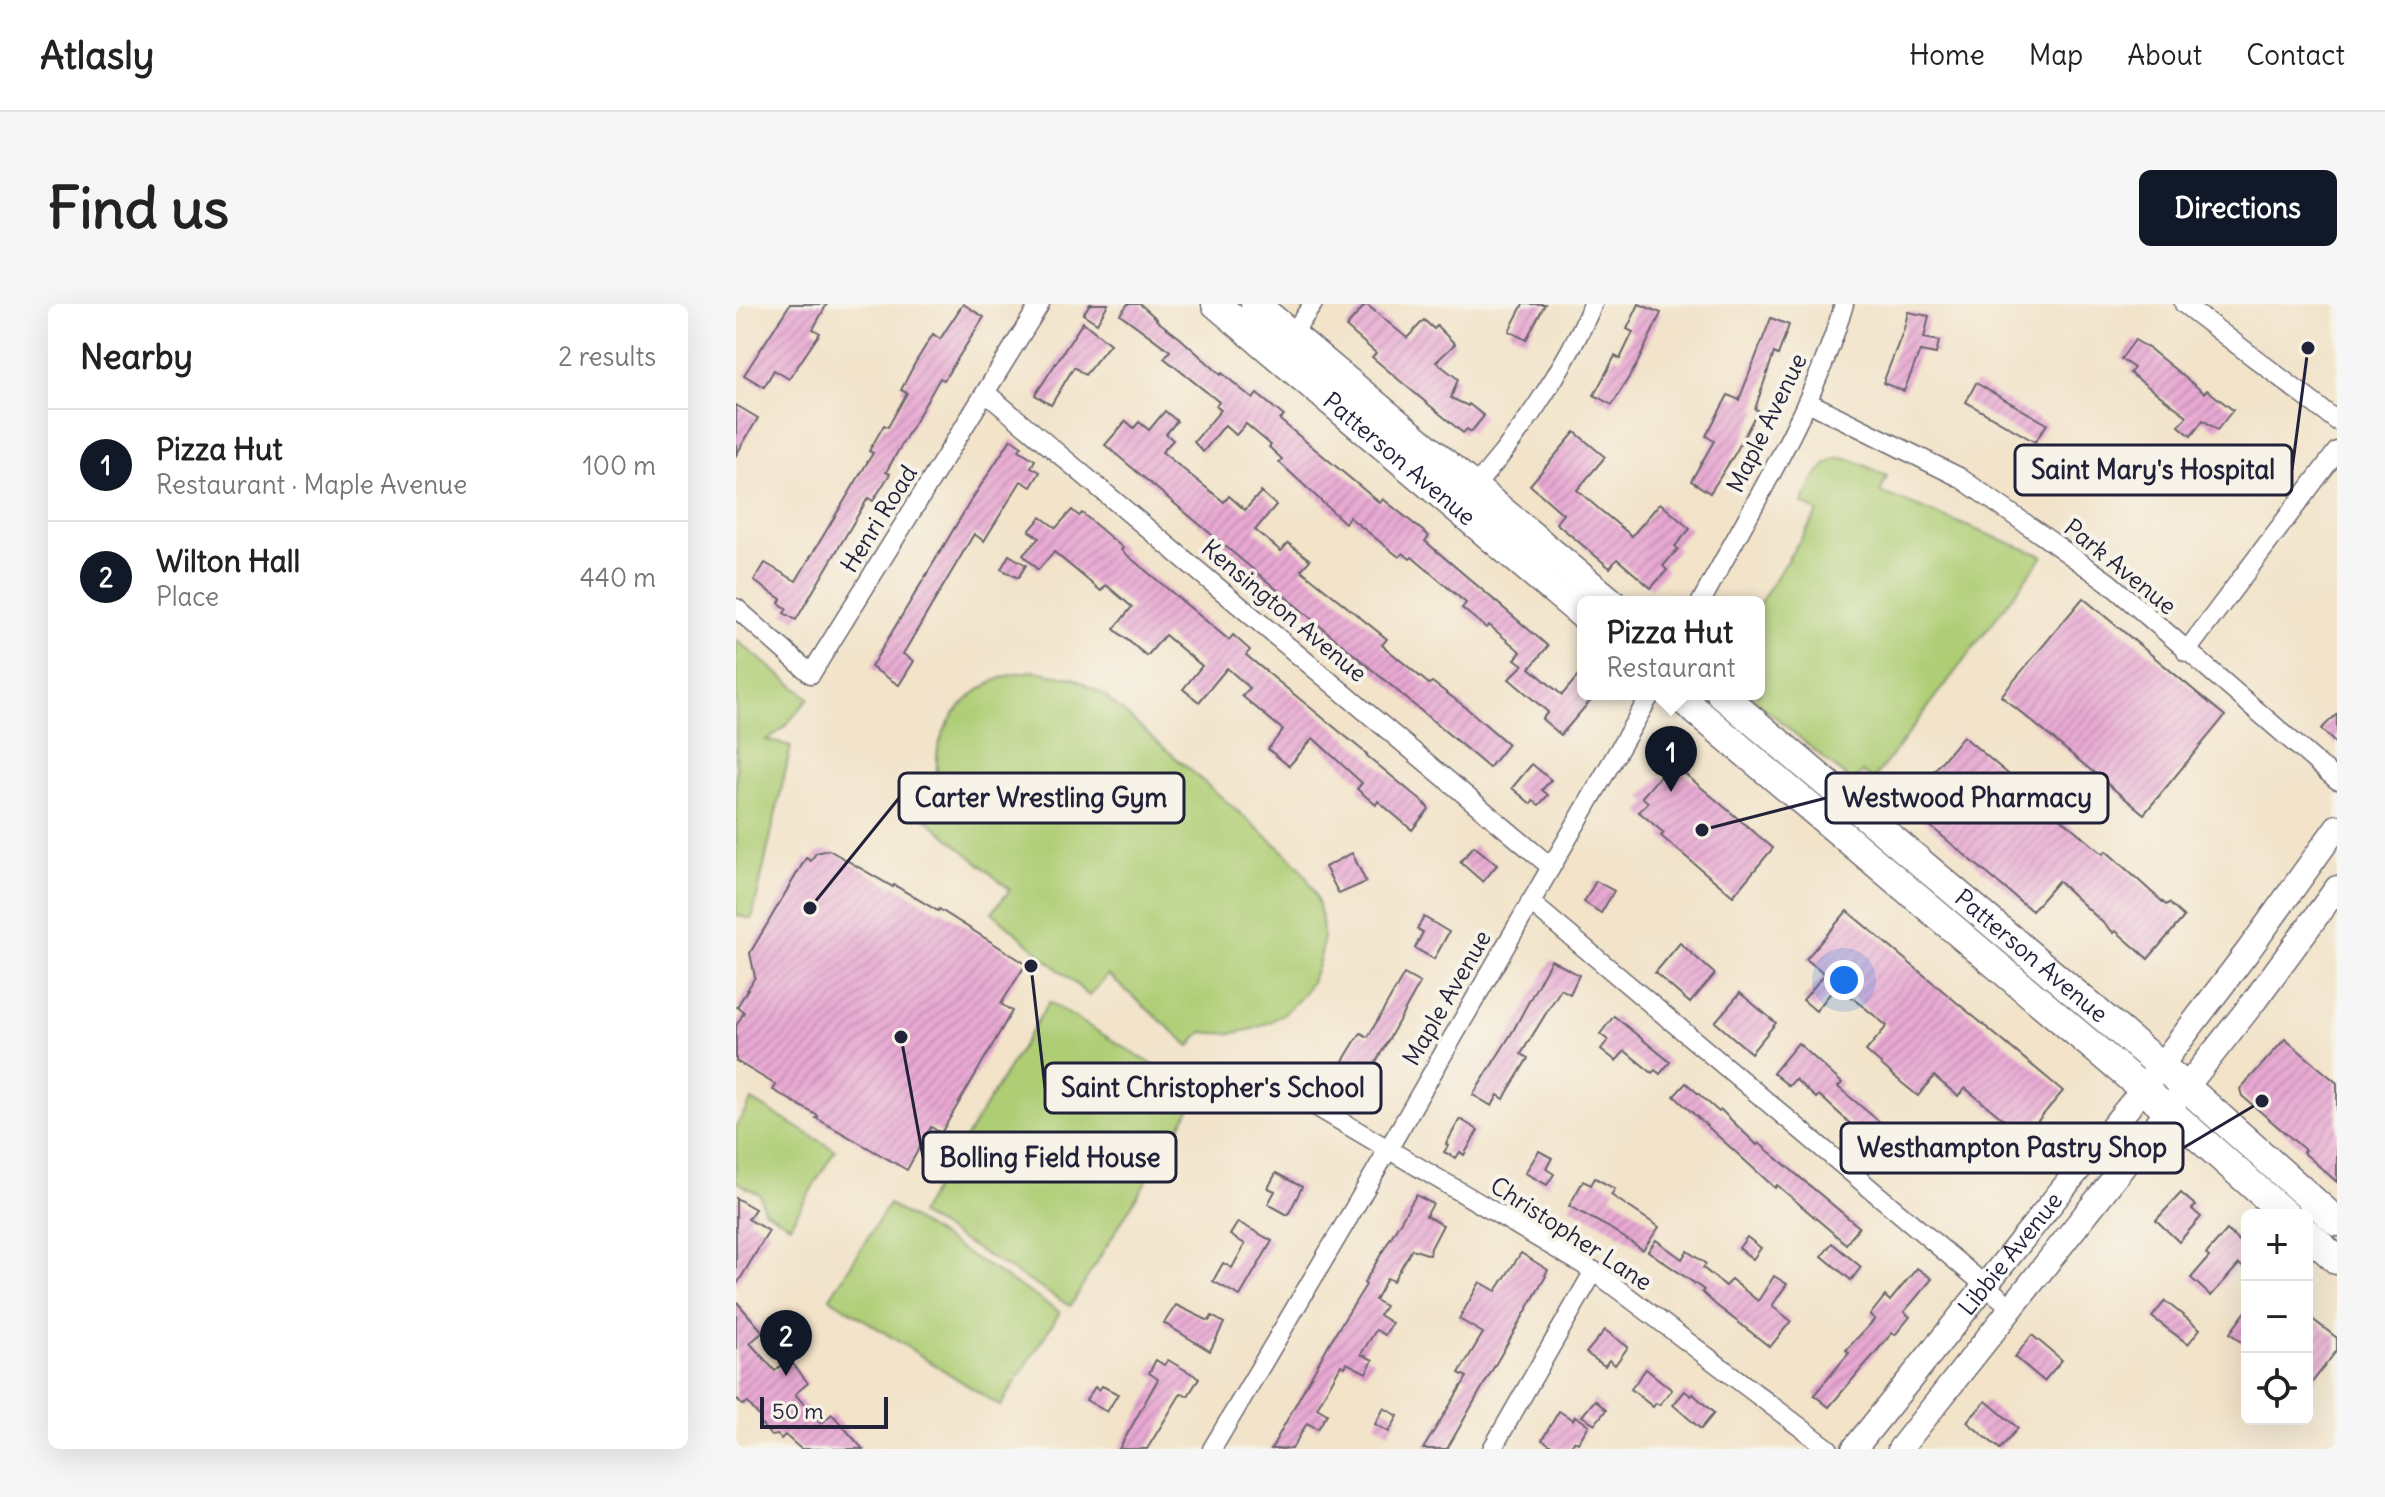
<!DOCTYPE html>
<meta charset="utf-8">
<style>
:root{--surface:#fff;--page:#f6f6f6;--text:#222;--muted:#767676;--line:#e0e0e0;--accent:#111827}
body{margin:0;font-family:Delius,sans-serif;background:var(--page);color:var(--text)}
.controls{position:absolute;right:24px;bottom:24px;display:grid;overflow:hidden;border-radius:12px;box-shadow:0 8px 32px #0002}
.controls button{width:72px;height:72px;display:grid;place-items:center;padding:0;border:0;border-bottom:2px solid var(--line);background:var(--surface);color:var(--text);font:40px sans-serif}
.scale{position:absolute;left:24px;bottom:20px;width:128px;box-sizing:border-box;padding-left:8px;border:4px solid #22223b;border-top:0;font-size:22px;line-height:28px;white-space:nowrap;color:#22223b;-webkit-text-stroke:6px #f7f3e8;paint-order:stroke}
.you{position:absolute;left:1108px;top:676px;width:28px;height:28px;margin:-20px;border:6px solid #fff;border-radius:50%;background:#1a73e8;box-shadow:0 0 0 12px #1a73e833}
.badge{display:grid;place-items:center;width:52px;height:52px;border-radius:50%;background:var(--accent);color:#fff;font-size:26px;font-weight:700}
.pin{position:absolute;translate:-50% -66px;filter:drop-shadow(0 2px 4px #0008)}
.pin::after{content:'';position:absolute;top:42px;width:28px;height:24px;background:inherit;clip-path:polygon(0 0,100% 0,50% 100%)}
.popup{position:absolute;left:841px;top:292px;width:188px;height:104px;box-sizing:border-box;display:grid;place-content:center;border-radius:12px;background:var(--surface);filter:drop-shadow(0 2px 6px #0005);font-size:26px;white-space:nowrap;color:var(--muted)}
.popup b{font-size:30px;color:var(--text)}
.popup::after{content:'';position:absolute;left:50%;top:100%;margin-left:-16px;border:16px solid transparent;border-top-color:var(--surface)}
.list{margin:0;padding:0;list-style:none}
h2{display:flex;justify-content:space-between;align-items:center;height:104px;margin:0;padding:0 32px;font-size:34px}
h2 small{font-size:26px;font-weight:400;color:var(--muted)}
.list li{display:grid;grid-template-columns:52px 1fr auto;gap:24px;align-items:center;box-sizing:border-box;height:112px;padding:0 32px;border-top:2px solid var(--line)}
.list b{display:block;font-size:30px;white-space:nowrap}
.list p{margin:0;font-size:26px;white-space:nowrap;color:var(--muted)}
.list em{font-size:26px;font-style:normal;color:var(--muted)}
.icon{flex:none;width:44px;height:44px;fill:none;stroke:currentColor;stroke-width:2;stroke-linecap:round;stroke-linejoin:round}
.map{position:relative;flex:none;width:1601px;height:1145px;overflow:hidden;border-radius:12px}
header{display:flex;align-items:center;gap:48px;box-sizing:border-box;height:112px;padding:0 40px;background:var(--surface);border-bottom:2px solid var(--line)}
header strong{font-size:38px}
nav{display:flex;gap:44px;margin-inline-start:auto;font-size:28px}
.intro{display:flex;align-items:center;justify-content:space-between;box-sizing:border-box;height:192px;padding:0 48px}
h1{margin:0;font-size:56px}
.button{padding:20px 36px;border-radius:12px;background:var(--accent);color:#fff;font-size:28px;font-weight:700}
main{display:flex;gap:48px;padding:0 48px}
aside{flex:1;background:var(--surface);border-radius:12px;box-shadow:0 8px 32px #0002}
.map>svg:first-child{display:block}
.grass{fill:#aecd75;stroke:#687858;stroke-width:2}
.building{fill:url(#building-hatch)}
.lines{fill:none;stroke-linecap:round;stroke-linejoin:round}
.minor-casing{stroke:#6b666d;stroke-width:21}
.secondary-casing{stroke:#6b666d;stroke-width:27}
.primary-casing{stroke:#6b666d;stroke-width:31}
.minor{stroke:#fff;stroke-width:18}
.secondary{stroke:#fff;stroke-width:24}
.primary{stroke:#fff;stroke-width:28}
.labels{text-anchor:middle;stroke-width:8;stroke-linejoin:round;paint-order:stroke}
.street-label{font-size:24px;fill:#22223b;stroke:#f7f3e8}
.leader{fill:none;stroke:#22223b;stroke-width:3}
.callout-dot{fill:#22223b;stroke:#f7f3e8;stroke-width:3}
.callout{fill:#f7f3e8;stroke:#22223b;stroke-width:3}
.callout-label{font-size:26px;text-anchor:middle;font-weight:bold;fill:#22223b}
</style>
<header>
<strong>Atlasly</strong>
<nav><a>Home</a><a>Map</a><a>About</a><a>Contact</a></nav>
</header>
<div class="intro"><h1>Find us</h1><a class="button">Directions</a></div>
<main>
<aside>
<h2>Nearby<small>2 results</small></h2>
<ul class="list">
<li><span class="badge">1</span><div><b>Pizza Hut</b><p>Restaurant · Maple Avenue</p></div><em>100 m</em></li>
<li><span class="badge">2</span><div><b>Wilton Hall</b><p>Place</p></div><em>440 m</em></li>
</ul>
</aside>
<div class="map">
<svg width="1601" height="1145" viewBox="0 0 1601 1145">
<defs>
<pattern id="building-hatch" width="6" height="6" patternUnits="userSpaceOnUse" patternTransform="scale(2)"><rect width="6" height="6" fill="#e7a8d2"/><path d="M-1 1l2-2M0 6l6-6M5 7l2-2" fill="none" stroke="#c690b5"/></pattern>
</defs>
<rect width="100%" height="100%" fill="#f7f3e8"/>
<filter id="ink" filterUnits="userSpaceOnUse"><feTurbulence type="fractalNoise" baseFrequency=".0125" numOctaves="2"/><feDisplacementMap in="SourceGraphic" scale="16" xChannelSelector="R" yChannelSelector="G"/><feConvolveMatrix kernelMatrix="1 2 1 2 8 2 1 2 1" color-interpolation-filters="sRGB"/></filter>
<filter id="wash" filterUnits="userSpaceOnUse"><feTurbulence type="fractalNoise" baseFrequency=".006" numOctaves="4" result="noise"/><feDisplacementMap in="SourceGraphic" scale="32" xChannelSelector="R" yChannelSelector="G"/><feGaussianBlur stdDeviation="1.8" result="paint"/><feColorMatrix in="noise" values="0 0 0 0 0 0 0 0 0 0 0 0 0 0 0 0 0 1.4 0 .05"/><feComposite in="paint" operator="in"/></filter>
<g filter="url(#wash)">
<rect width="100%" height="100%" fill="#f2e3c9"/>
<g class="grass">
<path d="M 1104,154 L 1117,156 L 1151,172 L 1144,188 L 1307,252 L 1137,476 L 1127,468 L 1117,479 L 1012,390 L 1023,390 L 1023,300 L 1082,208 L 1066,199 C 1076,181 1082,159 1104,154 Z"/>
<polygon points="0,336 73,394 47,425 30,436 55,442 16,615 0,611"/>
<path d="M 298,367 L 337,374 L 365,389 L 550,549 C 628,622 574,744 466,728 L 454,742 L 372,671 L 353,692 L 256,608 L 274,586 L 182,508 C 187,502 195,495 199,489 C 203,480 199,457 202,445 C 213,400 253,370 298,367 Z"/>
<polygon points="313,698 464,789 334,1002 183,910"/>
<polygon points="16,796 99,846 54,921 28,906 24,891 0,877 0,822"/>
<polygon points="153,900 324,1008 264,1102 94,994"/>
</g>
<g id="blocks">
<g class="building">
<polygon points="54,0 91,0 77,25 84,29 53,75 38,66 28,83 8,71"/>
<polygon points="227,0 248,13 208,76 204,74 150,168 154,170 137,197 132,194 60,316 48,309 51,305 43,299 45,295 18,277 29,259 60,277 137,149 133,147 148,121 152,123 171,89 165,86 179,59 197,30 204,35"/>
<polygon points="354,0 372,0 361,19 347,10"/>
<polygon points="392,0 404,0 421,15 420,16 444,34 485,71 486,69 517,95 521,90 548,112 544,116 644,199 647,195 693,232 689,237 812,342 794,364 826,391 847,366 847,390 860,390 825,431 806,415 812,408 773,375 787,361 779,355 785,348 753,321 750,324 726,304 730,299 676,253 674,255 667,249 663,253 613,213 609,219 543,158 546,155 533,143 535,141 510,120 500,131 489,121 467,148 458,138 485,106 480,102 483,98 428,54 434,47 384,10"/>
<polygon points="630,0 671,34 688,16 698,25 701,22 719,40 700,58 722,75 715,94 732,102 733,100 748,112 735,128 731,125 727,129 669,81 636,53 640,49 610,23"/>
<polygon points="787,0 809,0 790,36 773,27"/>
<polygon points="903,0 925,9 901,60 876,101 858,91 879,52 884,55 897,28 891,25"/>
<polygon points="1172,8 1193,12 1188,34 1203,37 1200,50 1184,47 1168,87 1147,79 1168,25"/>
<polygon points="1035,14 1053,21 1042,51 1038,49 1019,105 1022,106 1000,148 974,189 955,177 978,137 970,132 992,91 1003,96"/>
<polygon points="347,18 374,40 349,71 338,63 315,101 299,91"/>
<polygon points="1399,36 1414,45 1468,89 1471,86 1497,106 1481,126 1467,116 1455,132 1443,122 1451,112 1394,69 1398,64 1385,55"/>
<polygon points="1240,79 1311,120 1299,138 1230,98"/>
<polygon points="0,101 22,114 0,151"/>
<polygon points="429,107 441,117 430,130 437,136 426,148 488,198 493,192 509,206 525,188 540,201 519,226 545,247 552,239 574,256 565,266 651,335 646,341 693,380 696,378 728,402 772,440 753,464 369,141 390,117 398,124 403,118 413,126"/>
<polygon points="839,128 869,153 841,186 863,205 896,232 924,199 954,225 939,242 942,245 927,262 931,266 915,284 881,255 874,264 820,219 827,210 794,181"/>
<polygon points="275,135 286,142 283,146 299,156 295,163 304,168 295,183 285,177 248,237 238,230 167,350 178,357 163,381 135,363 234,198"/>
<polygon points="336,206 343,212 346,209 387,244 385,246 493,336 497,331 514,346 510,351 631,450 630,451 688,499 693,505 676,526 642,497 640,501 621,485 626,479 577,434 553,462 532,445 547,426 506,392 514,384 491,364 463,398 447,385 466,362 429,331 411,352 378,325 396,303 370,281 365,287 318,248 302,266 287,251 303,234 293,227 305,213 320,224"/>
<polygon points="273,251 290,261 282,274 265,265"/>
<polygon points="1347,294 1489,412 1408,510 1265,392"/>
<polygon points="1601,410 1601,441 1585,425"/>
<polygon points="1227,432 1367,550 1370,547 1430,601 1433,599 1448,613 1412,655 1380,627 1378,629 1322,577 1296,607 1169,501"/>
<polygon points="796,460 815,476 806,486 812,491 803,501 797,497 795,500 776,484"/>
<polygon points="941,463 1037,544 997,592 925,532 928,529 903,508 912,498 906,493 924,472 930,476"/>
<polygon points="738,542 761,561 747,578 724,558"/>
<polygon points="93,546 157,583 158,581 202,607 203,605 290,660 265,700 276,707 234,780 205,829 195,823 171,866 80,814 82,812 37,786 40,781 0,757 0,722 8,708 1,703 19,673 14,649 70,554 75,557 80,549"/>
<polygon points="616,549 630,578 603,590 589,563"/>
<polygon points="860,577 878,587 865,609 848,598"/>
<polygon points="1111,607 1327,787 1284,838 1264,821 1268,816 1229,784 1222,792 1198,772 1182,792 1166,779 1130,747 1151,722 1101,681 1080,707 1067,696 1089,670 1070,655"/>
<polygon points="688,613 713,628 698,655 679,644 687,628 681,625"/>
<polygon points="944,639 979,670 954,699 919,669"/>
<polygon points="815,656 843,671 834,690 825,685 785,750 792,754 771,789 768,795 762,791 756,802 737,791 777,727"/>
<polygon points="668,670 684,679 620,794 616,792 608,805 599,800 605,786 601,783 606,774 599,770 621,734 625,729 632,733"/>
<polygon points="1004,689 1040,719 1015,749 979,718"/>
<polygon points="878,712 934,758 924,770 919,766 916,769 889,747 880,757 865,745 872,736 864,730"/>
<polygon points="1549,735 1601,779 1601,878 1567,848 1569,846 1506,792 1504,785"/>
<polygon points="1062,739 1106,779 1102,783 1145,819 1131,835 1083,791 1080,794 1059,775 1053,782 1037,769"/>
<polygon points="950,779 983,808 985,806 1021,841 1023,839 1123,923 1110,940 1041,881 1039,884 938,792"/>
<polygon points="724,815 742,826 728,851 724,848 720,854 708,848 712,842 710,840"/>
<polygon points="803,847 816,854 810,865 818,870 811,881 789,869"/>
<polygon points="540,869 566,883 552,911 532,900 539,887 532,884"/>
<polygon points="859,874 879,885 875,891 923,923 907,946 872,923 833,902 847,877 855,881"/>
<polygon points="1445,889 1460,902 1456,905 1465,913 1443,938 1420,916"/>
<polygon points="680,891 697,900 690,912 707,921 695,944 694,951 676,945 657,977 651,974 639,996 649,1002 643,1011 656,1019 649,1031 640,1026 625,1050 637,1056 630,1069 611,1059 609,1063 605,1061 581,1104 591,1110 582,1125 571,1119 556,1145 535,1145 594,1038 630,981 628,979"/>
<polygon points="0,894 19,905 12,915 33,927 0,982"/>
<polygon points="502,918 536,937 504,992 477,977 487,959 496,964 509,940 494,931"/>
<polygon points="1491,926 1511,944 1511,967 1503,960 1475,992 1455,974 1473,953 1470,950"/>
<polygon points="1011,933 1025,944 1017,955 1003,944"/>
<polygon points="920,936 946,955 951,947 970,960 967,964 990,982 995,975 1022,997 1038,972 1051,980 1036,1002 1055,1017 1034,1043 980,1001 966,988 968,986 912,947"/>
<polygon points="1096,939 1125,963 1115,976 1086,952"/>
<polygon points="785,949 812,966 809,971 810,972 711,1145 687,1145 731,1073 723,1069 747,1029 723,1015 744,978 760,987"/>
<polygon points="1181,964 1196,975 1168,1008 1174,1013 1159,1031 1156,1029 1093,1103 1078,1091 1113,1049 1110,1046 1139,1015 1134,1011 1149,992 1154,997"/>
<polygon points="0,997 27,1028 14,1039 39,1067 50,1057 58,1061 72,1079 59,1090 85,1120 96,1110 127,1145 65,1145 49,1131 45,1135 42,1131 35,1132 24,1119 24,1113 12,1099 6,1101 0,1094"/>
<polygon points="1429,997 1464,1025 1452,1040 1416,1013"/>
<polygon points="440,1001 473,1017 476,1012 488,1019 474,1047 428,1019"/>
<polygon points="1511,1006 1511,1043 1494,1029"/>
<polygon points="1571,1011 1601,1034 1601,1046 1571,1085"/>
<polygon points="869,1026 892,1043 879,1061 873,1056 869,1062 850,1049"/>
<polygon points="1296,1031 1326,1056 1308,1077 1279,1053"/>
<polygon points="420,1056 428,1061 432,1056 463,1074 452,1092 446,1089 444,1091 411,1145 383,1145 422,1075 413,1069"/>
<polygon points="910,1065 936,1086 923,1101 920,1099 917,1103 895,1085"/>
<polygon points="366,1082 382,1090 371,1108 350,1096 359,1083 363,1086"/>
<polygon points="949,1087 955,1092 957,1090 978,1109 965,1125 937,1101"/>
<polygon points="859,1096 870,1106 859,1120 846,1112"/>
<polygon points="1250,1097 1282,1124 1264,1145 1231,1118"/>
<polygon points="648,1104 662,1112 653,1128 639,1120"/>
<polygon points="823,1107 837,1116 839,1112 853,1121 842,1139 838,1137 833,1145 821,1145 806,1136"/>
</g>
</g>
</g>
<g filter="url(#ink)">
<use href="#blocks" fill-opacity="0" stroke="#6b666d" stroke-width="2"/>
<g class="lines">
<defs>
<g id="minor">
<polyline points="1448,0 1601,117"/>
<polyline points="550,39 577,0"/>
<polyline points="250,89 815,563"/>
<polyline points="1072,98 1223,173 1286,217 1372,278 1601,476"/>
<path d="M 732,189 C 780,139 829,64 857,0"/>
<path d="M 965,298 C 1017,201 1077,106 1108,0"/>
<polyline points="0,304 75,370 304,0"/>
<polyline points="1450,348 1601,147"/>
<polyline points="794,598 1276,1004"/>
<polyline points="537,777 858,967 1093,1145"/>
<polyline points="476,1145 620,901 915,390"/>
<polyline points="756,1145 858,967"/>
</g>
<g id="secondary">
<path id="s1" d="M 1118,1145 L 1407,785 L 1512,647 L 1601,523"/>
<polyline points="1164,1145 1519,696 1601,584"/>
</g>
<g id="primary">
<path id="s2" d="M 480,0 L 847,311"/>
<polyline points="519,0 875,298"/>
<polyline points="940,390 1432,806 1550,911"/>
<path id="s3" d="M 985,390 L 1450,783 L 1601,918"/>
<polyline points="1571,929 1601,956"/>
</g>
</defs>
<use href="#minor" class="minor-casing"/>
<use href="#secondary" class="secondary-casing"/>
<use href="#primary" class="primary-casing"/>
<use href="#minor" class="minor"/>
<use href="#secondary" class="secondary"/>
<use href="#primary" class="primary"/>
</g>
</g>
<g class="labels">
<g class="street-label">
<text transform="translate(1031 119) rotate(-64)" y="8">Maple Avenue</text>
<text dy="8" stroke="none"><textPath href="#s2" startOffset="240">Patterson Avenue</textPath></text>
<text transform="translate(143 215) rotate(-58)" y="8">Henri Road</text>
<text transform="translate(1384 263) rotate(39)" y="8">Park Avenue</text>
<text transform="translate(548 307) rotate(40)" y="8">Kensington Avenue</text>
<text dy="8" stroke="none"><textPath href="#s3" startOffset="406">Patterson Avenue</textPath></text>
<text transform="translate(711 694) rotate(-60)" y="8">Maple Avenue</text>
<text transform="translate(835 930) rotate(33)" y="8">Christopher Lane</text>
<text dy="8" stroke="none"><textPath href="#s1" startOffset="250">Libbie Avenue</textPath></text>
</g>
</g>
<path class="leader" d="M1572 44L1556 166M966 526L1090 494M74 604L163 494M295 662L309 784M1526 797L1447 844M165 733L187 853"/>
<g class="callout-dot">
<circle cx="1572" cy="44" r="8"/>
<circle cx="966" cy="526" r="8"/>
<circle cx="74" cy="604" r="8"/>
<circle cx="295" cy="662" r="8"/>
<circle cx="1526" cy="797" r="8"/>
<circle cx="165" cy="733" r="8"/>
</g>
<g class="callout">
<rect x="1279" y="141" width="277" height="50" rx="8"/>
<rect x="1090" y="469" width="282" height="50" rx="8"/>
<rect x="163" y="469" width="285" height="50" rx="8"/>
<rect x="309" y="759" width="336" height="50" rx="8"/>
<rect x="1105" y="819" width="342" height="50" rx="8"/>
<rect x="187" y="828" width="253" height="50" rx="8"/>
</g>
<g class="callout-label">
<text x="1417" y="175">Saint Mary's Hospital</text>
<text x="1231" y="503">Westwood Pharmacy</text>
<text x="305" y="503">Carter Wrestling Gym</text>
<text x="477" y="793">Saint Christopher's School</text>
<text x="1276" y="853">Westhampton Pastry Shop</text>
<text x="314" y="863">Bolling Field House</text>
</g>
</svg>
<div class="controls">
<button>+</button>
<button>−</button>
<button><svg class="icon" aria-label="locate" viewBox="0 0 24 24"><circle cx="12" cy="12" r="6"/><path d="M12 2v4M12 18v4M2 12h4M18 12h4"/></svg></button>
</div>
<div class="scale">50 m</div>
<div class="you"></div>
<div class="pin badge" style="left:935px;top:488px">1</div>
<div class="popup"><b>Pizza Hut</b>Restaurant</div>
<div class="pin badge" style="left:50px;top:1072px">2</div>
</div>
</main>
